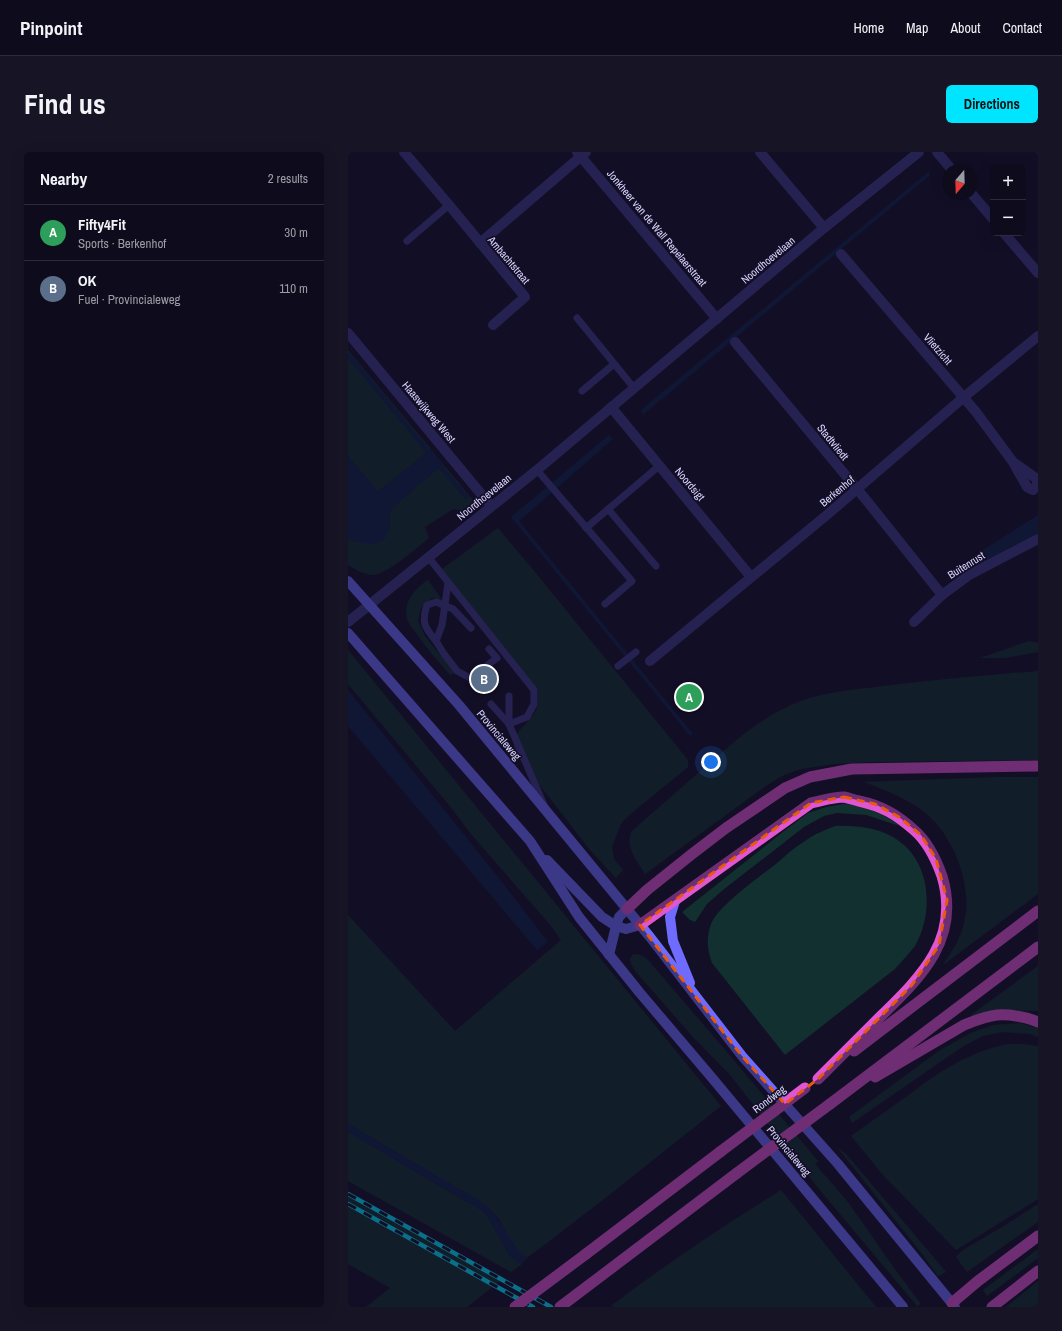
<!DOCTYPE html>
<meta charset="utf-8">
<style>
:root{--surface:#0e0b1c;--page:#171425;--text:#f1f3f6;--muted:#9b9ba3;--line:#2e2b3b;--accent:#00e5ff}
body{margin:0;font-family:"Archivo Narrow",sans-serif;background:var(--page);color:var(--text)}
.controls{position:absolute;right:12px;top:12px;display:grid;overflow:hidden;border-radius:6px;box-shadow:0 4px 16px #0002}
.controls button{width:36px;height:36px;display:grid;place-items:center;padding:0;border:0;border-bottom:1px solid var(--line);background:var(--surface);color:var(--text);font:20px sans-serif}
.compass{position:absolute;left:594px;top:12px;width:36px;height:36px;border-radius:50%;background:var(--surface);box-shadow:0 4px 16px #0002;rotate:199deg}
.you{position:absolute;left:363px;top:610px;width:14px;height:14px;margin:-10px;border:3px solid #fff;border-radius:50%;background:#1a73e8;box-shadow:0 0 0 6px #1a73e833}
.badge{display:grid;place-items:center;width:26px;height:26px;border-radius:50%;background:var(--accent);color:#fff;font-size:13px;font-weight:700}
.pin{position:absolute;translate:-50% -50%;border:2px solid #fff;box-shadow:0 1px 4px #0006}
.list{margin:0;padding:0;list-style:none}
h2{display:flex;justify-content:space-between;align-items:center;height:52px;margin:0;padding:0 16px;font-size:17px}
h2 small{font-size:13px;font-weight:400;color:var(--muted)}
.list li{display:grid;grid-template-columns:26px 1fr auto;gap:12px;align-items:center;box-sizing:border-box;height:56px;padding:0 16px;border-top:1px solid var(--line)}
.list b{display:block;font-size:15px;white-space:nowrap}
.list p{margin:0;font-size:13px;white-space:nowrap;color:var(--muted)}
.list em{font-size:13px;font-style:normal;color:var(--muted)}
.map{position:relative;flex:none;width:690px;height:1155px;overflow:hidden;border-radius:6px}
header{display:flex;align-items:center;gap:24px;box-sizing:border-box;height:56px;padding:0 20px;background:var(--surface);border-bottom:1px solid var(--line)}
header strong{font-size:19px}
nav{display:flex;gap:22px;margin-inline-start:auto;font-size:14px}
.intro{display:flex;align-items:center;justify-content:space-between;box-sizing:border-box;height:96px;padding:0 24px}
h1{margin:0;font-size:28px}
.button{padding:10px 18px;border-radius:6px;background:var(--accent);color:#111;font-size:14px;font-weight:700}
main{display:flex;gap:24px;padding:0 24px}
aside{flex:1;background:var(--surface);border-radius:6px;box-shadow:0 4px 16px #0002}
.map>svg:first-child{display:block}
.green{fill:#12302f}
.water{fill:#0c2248}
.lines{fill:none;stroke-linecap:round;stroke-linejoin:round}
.stream{stroke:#0c2248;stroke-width:4.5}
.service{stroke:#3d3a85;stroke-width:7}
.minor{stroke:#3d3a85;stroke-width:10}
.tertiary{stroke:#3d3a85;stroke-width:10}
.secondary{stroke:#6f6bff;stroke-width:10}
.trunk{stroke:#e055d1;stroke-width:11}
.rail-casing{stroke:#00e5ff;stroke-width:4.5}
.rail{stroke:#130f26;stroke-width:3;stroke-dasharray:9;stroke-linecap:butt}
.trunk-bridge{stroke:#e055d1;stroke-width:11}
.marked{fill:none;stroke:#e8590c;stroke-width:3;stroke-dasharray:8 5;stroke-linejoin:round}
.labels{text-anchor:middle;stroke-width:3.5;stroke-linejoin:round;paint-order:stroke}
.street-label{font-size:11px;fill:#d9d4ff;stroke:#130f26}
</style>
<header>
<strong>Pinpoint</strong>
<nav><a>Home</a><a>Map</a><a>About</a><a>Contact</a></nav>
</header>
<div class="intro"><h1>Find us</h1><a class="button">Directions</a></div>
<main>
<aside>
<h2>Nearby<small>2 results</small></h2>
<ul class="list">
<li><span class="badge" style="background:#2e9e5b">A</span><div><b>Fifty4Fit</b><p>Sports · Berkenhof</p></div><em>30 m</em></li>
<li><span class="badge" style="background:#5c6f8a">B</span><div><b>OK</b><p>Fuel · Provincialeweg</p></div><em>110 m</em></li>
</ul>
</aside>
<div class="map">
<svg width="690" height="1155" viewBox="0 0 690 1155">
<rect width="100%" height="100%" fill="#130f26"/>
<g class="green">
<polygon points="0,198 83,297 30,340 0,304"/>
<path d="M 95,312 L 130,354 L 118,360 L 105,357 L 77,375 L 81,386 C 68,396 38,424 23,423 C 16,422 6,417 0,413 L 0,387 L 10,390 L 42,370 L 41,361 L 44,356 Z"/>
<path d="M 150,376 L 187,420 L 340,608 L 340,615 L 285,660 L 275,669 L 272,674 L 264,695 L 266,707 L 275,718 L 268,726 L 242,698 L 177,614 C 174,610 170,606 168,601 C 159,582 181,573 188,558 C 191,552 190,546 190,539 L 94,417 Z"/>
<path d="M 80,428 L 94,448 L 84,446 L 73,456 L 70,469 L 77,484 L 106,521 L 102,523 C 89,508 76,493 65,477 C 63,474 61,472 60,469 C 53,452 67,436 80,428 Z"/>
<polygon points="681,489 690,491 690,500 657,506 632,506"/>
<polygon points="0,498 373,954 251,1051 179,1106 172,1101 159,1083 151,1067 135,1051 0,972 0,763 107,879 213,788 203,774 123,682 101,653 0,532"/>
<path d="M 690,519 L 690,608 L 524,610 L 486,612 L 453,617 L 438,622 L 422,631 L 297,722 C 289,708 276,695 284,679 C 310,656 337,632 363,610 C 387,589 411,568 439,555 C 469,540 504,538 536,534 C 588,528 639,523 690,519 Z"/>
<path d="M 648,625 L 690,625 L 690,742 L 595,813 C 602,802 610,791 614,778 C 627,741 609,690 581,664 C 562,647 539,639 516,630 Z"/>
<path d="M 495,652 C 515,652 536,662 552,674 L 518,663 L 489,661 L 476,664 L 456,675 L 375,738 L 359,752 L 347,770 L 342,768 L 334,760 L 436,679 L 460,661 L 478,655 Z"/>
<path d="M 487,674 C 508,673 534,676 551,689 C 583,712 586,761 567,794 C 561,802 554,809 547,817 L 437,903 L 364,811 C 359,797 358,786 363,772 C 371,753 411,725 428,712 C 437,704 447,695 457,689 C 466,682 477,678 487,674 Z"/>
<path d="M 285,802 C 296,802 299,807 306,815 L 384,906 L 470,1009 L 467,1012 L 500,1050 L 551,1123 L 573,1152 L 569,1154 L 471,1037 L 382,923 L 344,884 L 288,820 L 283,812 L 282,807 Z"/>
<polygon points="690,814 690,859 658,858 625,865 623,863"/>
<polygon points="672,871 690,876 690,885 682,882 655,880 635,884 614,895 504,971 501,965 592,898 623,881 645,873"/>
<path d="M 660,892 L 674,892 L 690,894 L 690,1047 L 608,1098 L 535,1023 L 503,984 C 521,971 540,958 558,945 C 591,920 618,901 660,892 Z"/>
<polygon points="0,980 133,1058 138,1062 162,1104 174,1112 163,1120 0,1029"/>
<polygon points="489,995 499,1003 598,1120 590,1124 575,1103"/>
<path d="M 433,1038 L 528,1155 L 266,1155 L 263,1154 C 318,1112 375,1074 433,1038 Z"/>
<polygon points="0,1040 136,1115 156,1126 119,1155 18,1155 42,1136 0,1112"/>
<polygon points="690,1052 690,1070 619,1120 608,1105 615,1098 659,1072"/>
<polygon points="690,1097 690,1106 639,1144 635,1138"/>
<polygon points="690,1129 690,1152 686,1155 658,1155"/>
</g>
<g class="water">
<polygon points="580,20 582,23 295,263 293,258"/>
<polygon points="261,283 265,287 171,369 345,582 342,584 163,365"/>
<path d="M 83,297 L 95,312 L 44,356 C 39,364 43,369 41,378 C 35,398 14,392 0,387 L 0,304 L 30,340 Z"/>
<polygon points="690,363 690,381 605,426 602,422 635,398"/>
<polygon points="0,538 150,725 200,790 189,798 0,574"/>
<path d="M 0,972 L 135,1051 C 155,1066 159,1090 179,1106 L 174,1112 L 162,1104 L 138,1062 L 133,1058 L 0,980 Z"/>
</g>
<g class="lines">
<g class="stream">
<polyline points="0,203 83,303"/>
<polyline points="89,311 118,345"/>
</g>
<g class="service">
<polyline points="59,89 101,53"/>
<polyline points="229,166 286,236"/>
<polyline points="234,239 266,212"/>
<polyline points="189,318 284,429 257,452"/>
<polyline points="260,357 308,414"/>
<polyline points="238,376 311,314"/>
<polyline points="81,406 186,538 186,552 179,565 161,572 161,544"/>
<polyline points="100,431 94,473 88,489 96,502 109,519 124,527"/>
<path d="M 88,489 C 77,476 73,471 79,453 L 88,450 L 105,457 L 123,476"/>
<polyline points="270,514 288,500"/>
<polyline points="137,515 149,506 141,497"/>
<polyline points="143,552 161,572 196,653"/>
</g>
<g class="minor">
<polyline points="56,0 101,53 177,145 145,173"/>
<polyline points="229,0 369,167"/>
<polyline points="412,0 476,76"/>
<polyline points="589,0 604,18"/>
<polyline points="624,42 645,67"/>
<polyline points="656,81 690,121"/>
<polyline points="132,91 238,0"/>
<polyline points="493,102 628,260 665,310 679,335 685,338 689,334 689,327 665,310"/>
<polyline points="0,181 143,354"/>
<polyline points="387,190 519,349 594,443"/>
<polyline points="263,255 403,425"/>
<polyline points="566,470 594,443 621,423 690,387"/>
<polyline points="302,509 480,362 616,245 690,184"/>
</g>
<polyline class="tertiary" points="0,470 189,318 476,76 571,0"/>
<g class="secondary">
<polyline points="0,429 111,553 302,785 394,904 490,1012 607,1155"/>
<polyline points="0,481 182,689 231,765 292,841 365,927 555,1155"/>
<polyline points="199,708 254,765 268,774 278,777 292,773"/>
<polyline points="327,749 322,765 325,789 342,831"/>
<polyline points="261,803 268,774 271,765 279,757"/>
</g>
<g class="trunk">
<polyline points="279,757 299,738 344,702 378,676 437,636 462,625 504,617 690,614"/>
<path d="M 292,773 L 463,651 C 473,649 485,645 496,645 C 501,646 506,648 511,649 C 534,654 548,662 566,678 C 580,690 588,707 594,724 C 613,787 573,825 532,865 C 511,886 490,907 470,927"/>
<polyline points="506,899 690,759"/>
<path d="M 527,925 L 616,873 C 626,869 638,864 649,863 C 661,862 679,865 690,870"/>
<polyline points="482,952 690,795"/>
<polyline points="238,1102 372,1000"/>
<polyline points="604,1151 630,1129 690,1084"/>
<polyline points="212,1155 389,1021"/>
<polyline points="644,1155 690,1119"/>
</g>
<defs>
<g id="rail">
<polyline points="0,1042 203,1155"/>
<polyline points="0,1052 185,1155"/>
</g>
</defs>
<use href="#rail" class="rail-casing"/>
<use href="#rail" class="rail"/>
<g class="trunk-bridge">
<polyline points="372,1000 457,936"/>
<polyline points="389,1021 482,952"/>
<polyline points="167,1155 238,1102"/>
</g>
</g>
<path d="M0 0H690V1155H0ZM 496,645 L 527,652 L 551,665 L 573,683 L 588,707 L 599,748 L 591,793 L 564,833 L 470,927 L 437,952 L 394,904 L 292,773 L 463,651 Z" fill="#130f26" fill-opacity=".55" fill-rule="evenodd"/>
<path class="marked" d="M 496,645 L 527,652 L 551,665 L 573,683 L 588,707 L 599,748 L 591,793 L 564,833 L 470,927 L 437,952 L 394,904 L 292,773 L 463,651 Z"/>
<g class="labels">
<g class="street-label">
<text transform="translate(309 76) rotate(50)" y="4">Jonkheer van de Wall Repelaerstraat</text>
<text transform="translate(161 108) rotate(50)" y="4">Ambachtstraat</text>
<text transform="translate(420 108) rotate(-40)" y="4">Noordhoevelaan</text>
<text transform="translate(590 197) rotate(49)" y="4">Vlietzicht</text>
<text transform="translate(81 260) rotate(50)" y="4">Haaswijkweg West</text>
<text transform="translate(485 290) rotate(51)" y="4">Stadtvliedt</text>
<text transform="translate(342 332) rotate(50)" y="4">Noordsigt</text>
<text transform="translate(489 339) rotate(-40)" y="4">Berkenhof</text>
<text transform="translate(136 345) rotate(-39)" y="4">Noordhoevelaan</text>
<text transform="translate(618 413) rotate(-32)" y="4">Buitenrust</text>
<text transform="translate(151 583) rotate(50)" y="4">Provincialeweg</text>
<text transform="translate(421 947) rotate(-37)" y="4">Rondweg</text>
<text transform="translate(441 999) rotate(50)" y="4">Provincialeweg</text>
</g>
</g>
</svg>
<div class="controls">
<button>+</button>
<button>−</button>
</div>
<svg class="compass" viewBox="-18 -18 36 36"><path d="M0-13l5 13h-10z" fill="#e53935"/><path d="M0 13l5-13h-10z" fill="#9b9ba3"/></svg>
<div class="you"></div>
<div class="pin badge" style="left:341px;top:545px;background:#2e9e5b">A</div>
<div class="pin badge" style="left:136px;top:527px;background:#5c6f8a">B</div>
</div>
</main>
